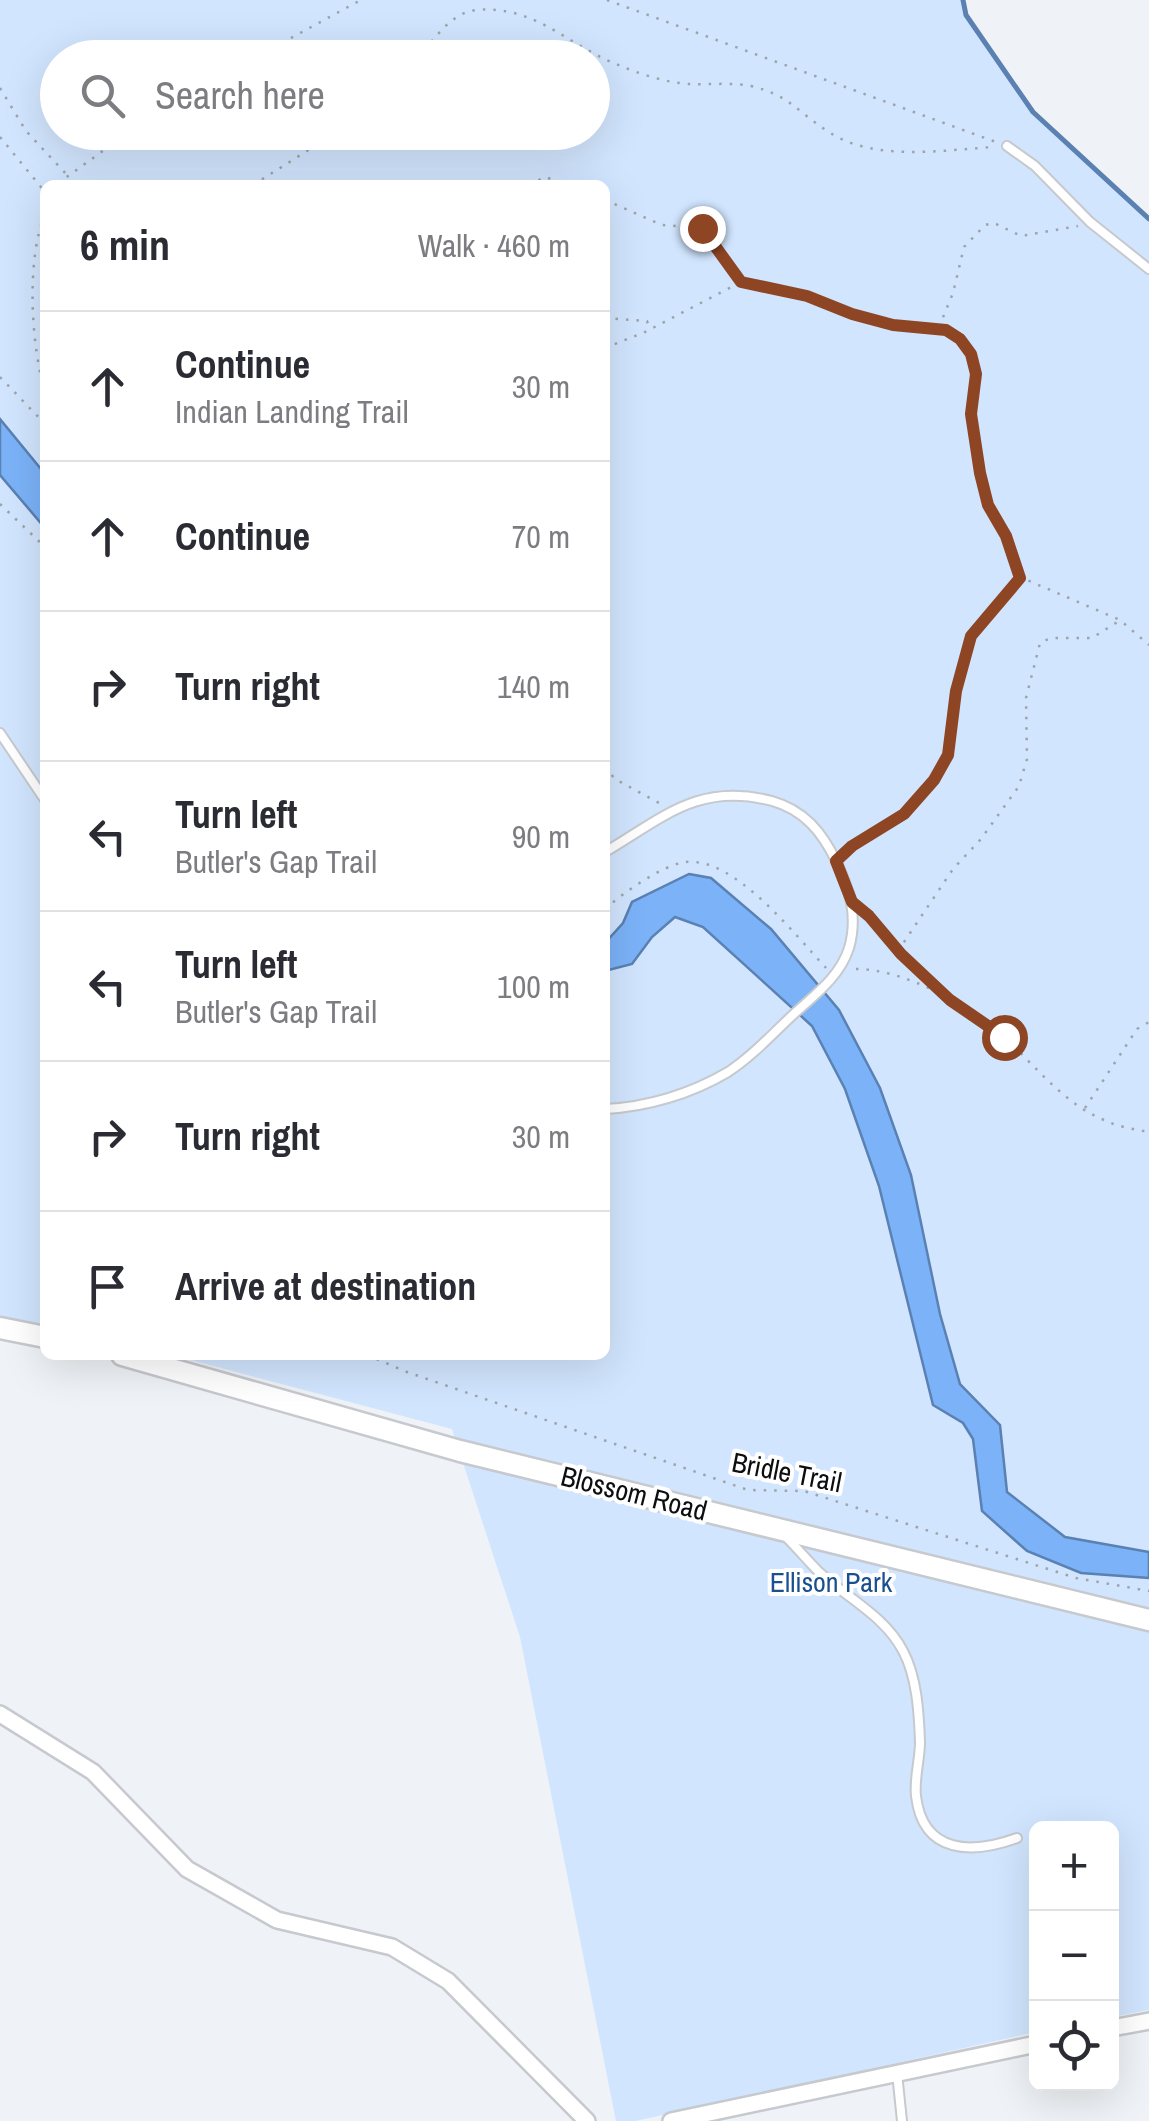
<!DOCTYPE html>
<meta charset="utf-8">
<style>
:root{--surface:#fff;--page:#f7f7f7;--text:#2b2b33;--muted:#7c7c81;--line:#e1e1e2}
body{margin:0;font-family:"Archivo Narrow",sans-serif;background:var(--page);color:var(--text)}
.controls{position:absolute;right:30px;bottom:30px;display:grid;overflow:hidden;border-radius:15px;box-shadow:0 10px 40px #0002}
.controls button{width:90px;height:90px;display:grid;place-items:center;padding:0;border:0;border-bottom:2px solid var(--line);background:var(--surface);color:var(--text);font:50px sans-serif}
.stop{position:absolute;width:30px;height:30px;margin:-22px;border:8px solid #8d4523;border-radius:50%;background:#fff}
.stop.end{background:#8d4523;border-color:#fff;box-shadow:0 2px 10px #0008}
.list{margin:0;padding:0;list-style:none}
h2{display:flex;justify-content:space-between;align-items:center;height:130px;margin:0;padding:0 40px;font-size:42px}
h2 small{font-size:32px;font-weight:400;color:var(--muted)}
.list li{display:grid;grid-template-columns:65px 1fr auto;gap:30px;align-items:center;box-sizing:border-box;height:150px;padding:0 40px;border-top:2px solid var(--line)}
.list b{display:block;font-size:38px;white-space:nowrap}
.list p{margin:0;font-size:32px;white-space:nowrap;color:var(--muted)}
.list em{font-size:32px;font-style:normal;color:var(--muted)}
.icon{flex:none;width:55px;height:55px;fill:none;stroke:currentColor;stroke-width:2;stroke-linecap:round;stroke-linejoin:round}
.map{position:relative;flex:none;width:1149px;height:2121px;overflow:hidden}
.search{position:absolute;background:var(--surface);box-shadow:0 10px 40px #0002;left:40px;top:40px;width:570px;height:110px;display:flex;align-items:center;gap:25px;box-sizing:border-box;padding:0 35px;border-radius:55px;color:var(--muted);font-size:38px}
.panel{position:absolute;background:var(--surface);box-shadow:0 10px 40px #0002;left:40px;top:180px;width:570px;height:1180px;border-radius:15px}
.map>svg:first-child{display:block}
.green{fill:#d1e5fe;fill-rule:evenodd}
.water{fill:#7bb2f8;stroke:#5a81b2;stroke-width:2.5}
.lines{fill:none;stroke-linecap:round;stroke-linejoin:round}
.stream{stroke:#5a81b2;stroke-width:5}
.lane-casing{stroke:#c6c9cd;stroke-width:12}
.street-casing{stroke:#c6c9cd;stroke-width:20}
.secondary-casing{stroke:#c6c9cd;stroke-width:25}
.path{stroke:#a0a3a6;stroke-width:2.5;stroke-dasharray:2.5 8;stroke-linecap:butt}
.lane{stroke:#fff;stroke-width:8}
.street{stroke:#fff;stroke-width:15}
.secondary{stroke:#fff;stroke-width:20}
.route{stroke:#8d4523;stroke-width:12}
.labels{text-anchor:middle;stroke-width:8;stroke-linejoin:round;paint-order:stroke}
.street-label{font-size:28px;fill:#0d0e10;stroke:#fff}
.park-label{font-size:28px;fill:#1a508f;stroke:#fff}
</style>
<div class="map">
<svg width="1149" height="2121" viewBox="0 0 1149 2121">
<rect width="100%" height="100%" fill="#eff2f6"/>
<path class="green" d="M 0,0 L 963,0 L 966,15 L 1033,112 L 1149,219 L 1149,2010 L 1112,2017 L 1112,1828 L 1036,1828 L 1036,2032 L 704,2106 L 635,2121 L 616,2121 L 520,1637 L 452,1429 L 172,1355 L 605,1355 L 605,185 L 45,185 L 45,1325 L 0,1316 ZM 58,58 L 592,58 L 592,132 L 58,132 Z"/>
<g class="water">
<polygon points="0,419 45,474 45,528 0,475"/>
<polygon points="689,874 711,878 771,929 839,1010 880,1088 911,1175 940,1314 960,1384 1000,1425 1007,1492 1065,1537 1149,1552 1149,1578 1081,1573 1027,1551 982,1511 973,1439 963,1423 933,1405 879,1186 845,1089 812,1026 703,927 675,917 652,937 632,964 605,971 605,943 623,923 632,902"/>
</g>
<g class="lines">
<polyline class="stream" points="963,0 966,15 1033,112 1149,219"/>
<defs>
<g id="lane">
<polyline points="1007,146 1035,166 1090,222 1149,269"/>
<polyline points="0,733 45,800"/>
<path d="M 605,852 C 664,817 699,782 772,801 C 804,810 822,832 836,861 C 850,889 858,917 849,948 C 840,976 817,993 796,1012 C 774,1032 753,1056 728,1072 C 691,1094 647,1107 605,1109"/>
<path d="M 787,1538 C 798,1549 808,1561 819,1572 C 847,1598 885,1616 903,1651 C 917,1677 919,1713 920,1742 C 920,1760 914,1778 916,1796 C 923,1855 973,1854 1017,1838"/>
<polyline points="897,2073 902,2121"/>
</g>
<g id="street">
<polyline points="0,1714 93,1772 187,1869 277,1920 392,1947 448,1981 587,2121"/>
<polyline points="1112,2028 1149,2021"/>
<polyline points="671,2121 1036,2044"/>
</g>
<g id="secondary">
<polyline points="0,1328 45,1337"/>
<polyline points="122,1355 460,1451 1149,1620"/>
</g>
</defs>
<use href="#lane" class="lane-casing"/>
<use href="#street" class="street-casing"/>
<use href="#secondary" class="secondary-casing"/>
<g class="path">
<polyline points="607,0 996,142"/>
<polyline points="254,58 361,0"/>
<path d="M 418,58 C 434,40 450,13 476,10 C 535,5 566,44 616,64 C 637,73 666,83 690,84 C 709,85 731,82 751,86 C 791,96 797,112 829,132 C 874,162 943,150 994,147"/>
<polyline points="0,88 26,131 68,176"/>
<polyline points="0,137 45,192"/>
<polyline points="60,185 64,179 129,132"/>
<polyline points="253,185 337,132"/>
<polyline points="529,185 545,177 570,185"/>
<polyline points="605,200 662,225 702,228 740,281"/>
<path d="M 45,214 C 26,260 31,345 45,392"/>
<polyline points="605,318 647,321 649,327"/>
<polyline points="939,327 953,293 964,247 985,225 994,223 1021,236 1078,226"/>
<polyline points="605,348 645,332 741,282 807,295 853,314 893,325 947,330 960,339 971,354 976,373 971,414 980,473 988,505 1006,536 1020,577 1120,620 1149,645"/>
<polyline points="0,377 45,424"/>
<polyline points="0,504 45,547"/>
<polyline points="605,767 615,779 661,804"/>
<polyline points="844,853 904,814 934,780 949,755 956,691 971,636 1019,579"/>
<path d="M 605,909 C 623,893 662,865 686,862 C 735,857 795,935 826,968"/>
<polyline points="864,912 901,954 945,996"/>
<polyline points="898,951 953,869 981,839 1019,786 1027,759 1026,698 1040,643 1051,638 1092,638 1119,621"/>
<path d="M 856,969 C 906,969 972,1007 1008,1041 C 1038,1069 1065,1104 1104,1120 C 1118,1127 1134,1129 1149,1132"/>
<polyline points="1085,1108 1137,1029 1149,1022"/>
<polyline points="367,1355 407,1372 748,1490 804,1491 1076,1578 1149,1591"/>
</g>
<use href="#lane" class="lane"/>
<use href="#street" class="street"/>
<use href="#secondary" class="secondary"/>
</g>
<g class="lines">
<polyline class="route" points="702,228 741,282 807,296 852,314 893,325 946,330 960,339 971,354 976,374 971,414 980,473 988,505 1006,536 1020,578 971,636 956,691 948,755 934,780 904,814 852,846 836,861 852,902 869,916 901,954 950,1000 1004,1037"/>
</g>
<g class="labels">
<g class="street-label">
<text transform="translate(787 1472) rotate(11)" y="10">Bridle Trail</text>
<text transform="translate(634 1493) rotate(14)" y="10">Blossom Road</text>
</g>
<g class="park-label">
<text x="831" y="1592">Ellison Park</text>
</g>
</g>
</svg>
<div class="controls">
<button>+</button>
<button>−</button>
<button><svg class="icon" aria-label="locate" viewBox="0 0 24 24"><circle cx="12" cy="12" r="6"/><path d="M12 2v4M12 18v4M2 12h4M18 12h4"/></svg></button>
</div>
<div class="stop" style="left:1004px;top:1037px"></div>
<div class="stop end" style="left:702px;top:228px"></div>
<div class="search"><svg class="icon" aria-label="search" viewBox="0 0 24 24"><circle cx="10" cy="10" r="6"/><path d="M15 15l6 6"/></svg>Search here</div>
<section class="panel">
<h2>6 min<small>Walk · 460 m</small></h2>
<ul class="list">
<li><svg class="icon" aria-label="ahead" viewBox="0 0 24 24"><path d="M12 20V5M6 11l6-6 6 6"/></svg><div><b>Continue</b><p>Indian Landing Trail</p></div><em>30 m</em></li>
<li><svg class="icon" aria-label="ahead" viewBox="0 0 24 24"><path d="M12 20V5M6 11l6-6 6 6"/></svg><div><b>Continue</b></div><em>70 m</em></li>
<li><svg class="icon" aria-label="right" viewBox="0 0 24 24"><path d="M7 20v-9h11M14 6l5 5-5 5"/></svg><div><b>Turn right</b></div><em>140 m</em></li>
<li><svg class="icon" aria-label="left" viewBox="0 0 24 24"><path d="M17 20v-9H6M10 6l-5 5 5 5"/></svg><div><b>Turn left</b><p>Butler's Gap Trail</p></div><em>90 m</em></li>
<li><svg class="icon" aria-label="left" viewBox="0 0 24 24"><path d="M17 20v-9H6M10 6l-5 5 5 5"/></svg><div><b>Turn left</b><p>Butler's Gap Trail</p></div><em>100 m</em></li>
<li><svg class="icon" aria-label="right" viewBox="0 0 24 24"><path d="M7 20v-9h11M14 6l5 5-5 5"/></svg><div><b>Turn right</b></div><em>30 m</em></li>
<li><svg class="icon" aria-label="arrive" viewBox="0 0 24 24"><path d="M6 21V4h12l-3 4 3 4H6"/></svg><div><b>Arrive at destination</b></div></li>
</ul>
</section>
</div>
